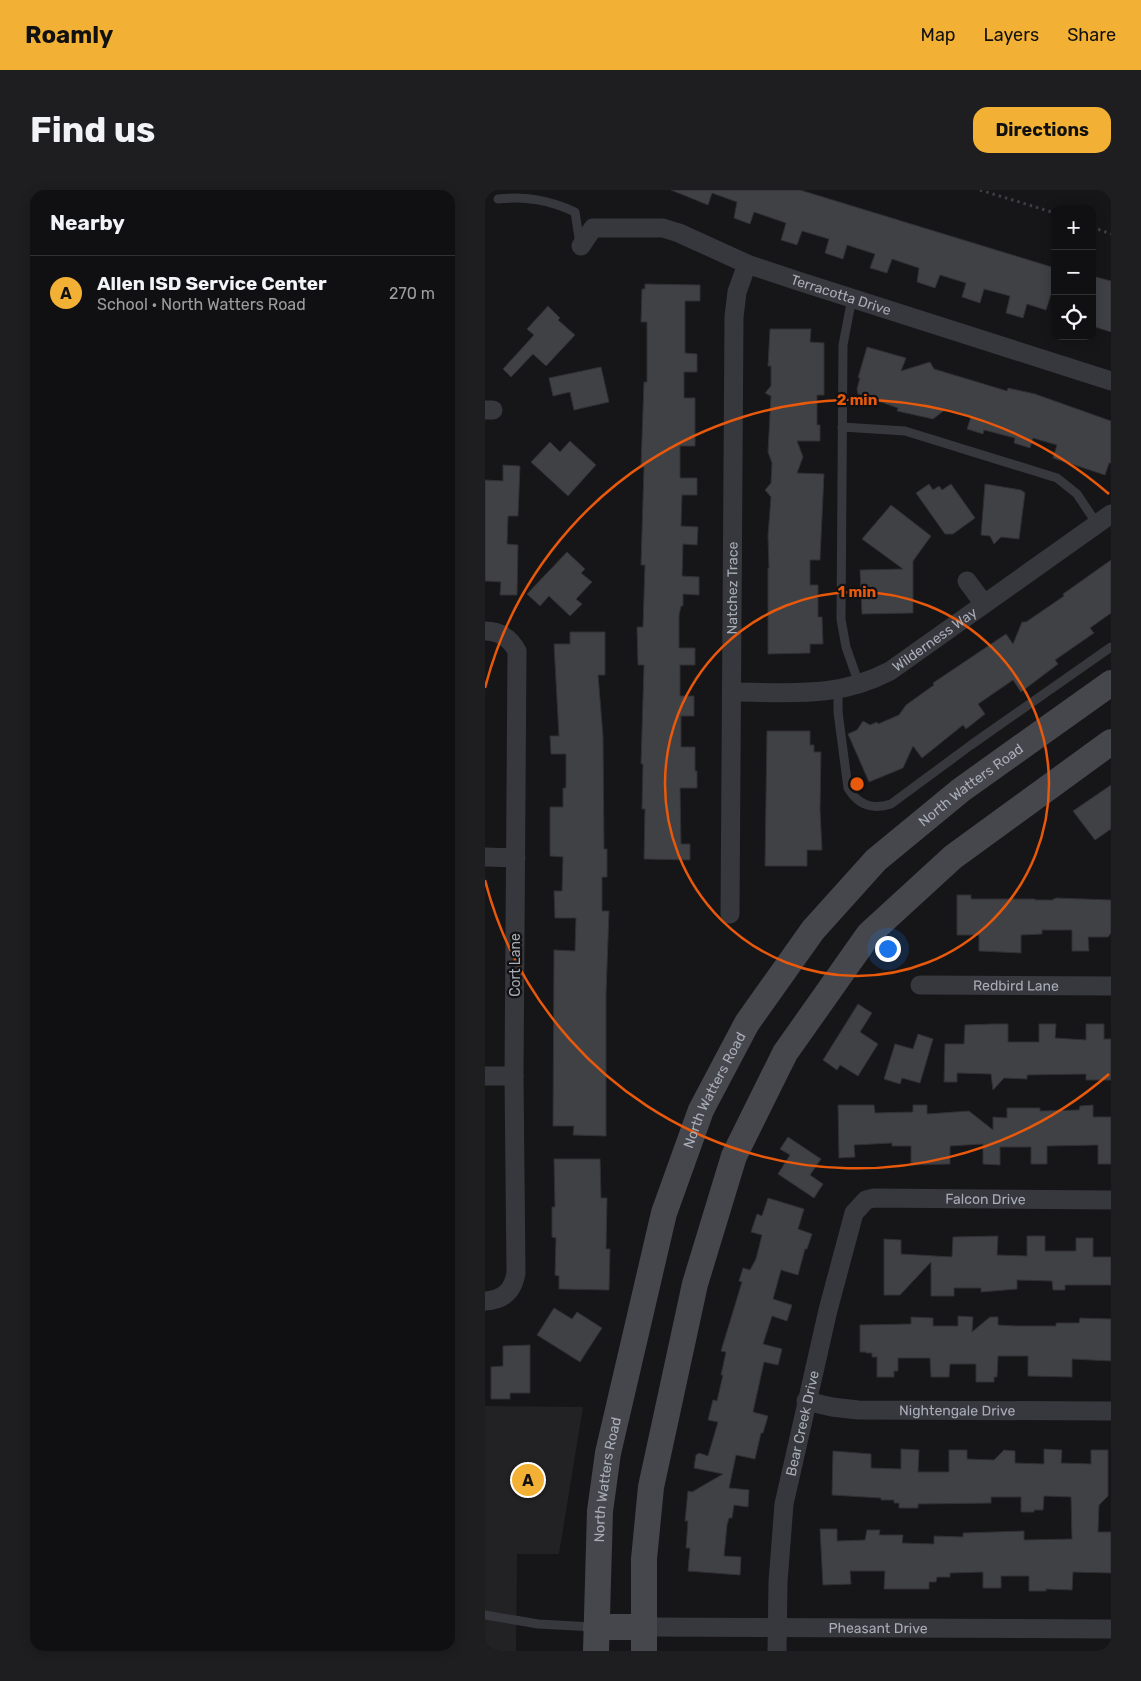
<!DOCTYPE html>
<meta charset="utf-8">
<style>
:root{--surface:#101012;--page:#1e1e20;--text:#f1f3f6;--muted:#9c9d9f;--line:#303032;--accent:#f2b134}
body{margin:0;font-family:Rubik,sans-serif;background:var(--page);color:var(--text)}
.controls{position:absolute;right:15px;top:15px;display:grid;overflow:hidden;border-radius:10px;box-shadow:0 2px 12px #0003}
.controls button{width:45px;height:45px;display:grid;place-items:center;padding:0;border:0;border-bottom:1px solid var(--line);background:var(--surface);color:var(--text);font:25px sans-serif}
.you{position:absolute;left:402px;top:758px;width:18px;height:18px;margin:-12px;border:4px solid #fff;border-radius:50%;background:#1a73e8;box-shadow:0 0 0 8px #1a73e833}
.badge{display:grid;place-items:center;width:32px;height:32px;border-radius:50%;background:var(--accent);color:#111;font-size:16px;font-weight:700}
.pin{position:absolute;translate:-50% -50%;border:2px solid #fff;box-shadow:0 1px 5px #0006}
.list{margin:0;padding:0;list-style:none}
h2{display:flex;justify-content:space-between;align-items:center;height:65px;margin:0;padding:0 20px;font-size:21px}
h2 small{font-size:16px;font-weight:400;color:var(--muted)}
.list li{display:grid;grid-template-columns:32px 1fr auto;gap:15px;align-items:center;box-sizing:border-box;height:75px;padding:0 20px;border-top:1px solid var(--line)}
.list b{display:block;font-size:19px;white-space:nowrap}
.list p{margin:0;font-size:16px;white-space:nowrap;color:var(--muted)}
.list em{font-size:16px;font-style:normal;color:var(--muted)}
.icon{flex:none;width:28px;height:28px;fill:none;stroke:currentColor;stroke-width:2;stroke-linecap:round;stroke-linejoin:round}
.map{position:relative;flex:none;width:626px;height:1461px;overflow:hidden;border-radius:15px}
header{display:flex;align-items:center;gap:30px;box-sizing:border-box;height:70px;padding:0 25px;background:var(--accent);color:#111}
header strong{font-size:24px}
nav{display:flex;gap:28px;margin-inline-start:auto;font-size:18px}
.intro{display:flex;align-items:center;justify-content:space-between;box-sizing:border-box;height:120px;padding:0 30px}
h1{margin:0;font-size:35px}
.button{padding:12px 22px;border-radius:15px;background:var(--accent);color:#111;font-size:18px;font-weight:700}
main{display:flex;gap:30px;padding:0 30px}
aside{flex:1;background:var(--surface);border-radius:15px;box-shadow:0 2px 12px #0003}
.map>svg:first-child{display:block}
.built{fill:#222225}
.building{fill:#404145;stroke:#303034}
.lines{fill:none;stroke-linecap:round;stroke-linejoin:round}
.path{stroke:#3d3f44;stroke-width:3;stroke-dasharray:2.5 4;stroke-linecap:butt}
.service{stroke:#37383d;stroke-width:9}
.minor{stroke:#37383d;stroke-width:19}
.secondary{stroke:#45474d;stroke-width:26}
.ring{fill:none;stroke:#e8590c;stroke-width:2.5}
.labels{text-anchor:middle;stroke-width:4.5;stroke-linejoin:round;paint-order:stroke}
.street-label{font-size:14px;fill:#a8adb8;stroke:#111113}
.centre{fill:#e8590c;stroke:#111113;stroke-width:2.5}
.ring-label{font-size:15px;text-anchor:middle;font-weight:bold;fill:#e8590c;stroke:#111113;stroke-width:4.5;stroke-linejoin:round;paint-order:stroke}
</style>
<header>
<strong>Roamly</strong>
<nav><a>Map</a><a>Layers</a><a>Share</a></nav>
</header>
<div class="intro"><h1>Find us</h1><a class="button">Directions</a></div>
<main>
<aside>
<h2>Nearby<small></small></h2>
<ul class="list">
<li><span class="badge">A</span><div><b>Allen ISD Service Center</b><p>School · North Watters Road</p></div><em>270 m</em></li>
</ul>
</aside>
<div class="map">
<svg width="626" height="1461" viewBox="0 0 626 1461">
<rect width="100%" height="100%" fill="#161618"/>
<polygon class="built" points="0,1216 98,1217 74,1364 32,1364 31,1461 0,1461"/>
<g class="building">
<polygon points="186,0 315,0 570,78 570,92 561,120 542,114 538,128 521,123 525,106 499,99 495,113 477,107 481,93 455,85 450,98 432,92 434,78 407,69 402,83 385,78 390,64 362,55 358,69 340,63 344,49 317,41 312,55 296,50 301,33 269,22 265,34 249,28 252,12 227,3 223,15"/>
<polygon points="607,86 626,91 626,142 607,136"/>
<polygon points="160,94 215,95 215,111 200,111 200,163 212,164 212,182 199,182 199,208 210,208 210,256 195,256 195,288 212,288 212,305 197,305 196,336 213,337 212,355 198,354 197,386 214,387 214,405 198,404 198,416 196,416 194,425 194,458 210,458 210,475 195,475 195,506 209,506 209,526 196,526 196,557 210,557 210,581 212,581 212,598 195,598 196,654 205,654 205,670 159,669 160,619 157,619 158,574 156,574 159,475 153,475 152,437 158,437 160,375 156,375 159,277 156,277 159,192 162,192 162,132 156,132 157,99 160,99"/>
<polygon points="63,116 75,128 73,130 90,145 61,176 48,164 26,187 18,179 49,145 42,139"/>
<polygon points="285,139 326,139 325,152 339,153 339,205 332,205 332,235 335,235 335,251 312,251 318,267 312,283 339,284 335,370 325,370 325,395 333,395 333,427 337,427 338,454 325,454 325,463 283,464 283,378 284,378 283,346 286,307 280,300 286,293 287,273 283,262 286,206 280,203 286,196 286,176 283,176"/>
<polygon points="382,157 421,168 416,181 445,172 449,179 522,201 523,198 550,204 626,231 626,273 624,273 620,285 568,268 572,255 548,248 545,258 529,253 530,248 499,240 498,244 482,239 486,227 461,219 448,229 412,221 413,218 373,204 372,199 375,188 373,188"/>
<polygon points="116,177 124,212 89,220 85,202 68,206 64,188"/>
<polygon points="85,251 111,275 83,306 46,272 65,252 75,262"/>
<polygon points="18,275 35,276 33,326 23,326 22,354 33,355 32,405 15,405 16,392 0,391 0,290 18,291"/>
<polygon points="444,294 448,300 454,296 457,300 466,294 490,328 468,344 460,344 431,303"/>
<polygon points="500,294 536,300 540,303 534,349 516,347 509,354 505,346 496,345"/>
<polygon points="406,315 446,346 428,371 428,423 377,424 375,380 418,379 377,349"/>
<polygon points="82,362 100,379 96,383 107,392 91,409 97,414 85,426 64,406 55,416 42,404"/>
<polygon points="626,370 626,423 605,438 609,443 570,470 573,474 536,502 528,490 493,514 500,524 481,539 478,535 437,568 428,556 418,578 384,592 363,544 372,540 378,531 385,535 392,532 393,534 414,525 421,515 449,495 448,493 521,444 528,454 537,432 541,432 579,406 578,404"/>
<polygon points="85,442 120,442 120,485 113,485 118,546 119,659 122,659 122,687 117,687 117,721 124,721 121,804 121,946 88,945 89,936 68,936 69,760 90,761 91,728 70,728 69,701 77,701 78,667 65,666 65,617 78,617 78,598 81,598 81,564 66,564 65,546 74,546 69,454 85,454"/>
<polygon points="282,541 325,541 325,555 329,555 329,562 336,562 335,619 337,660 322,660 322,676 280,676"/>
<polygon points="626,595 626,639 610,650 588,621"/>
<polygon points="472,705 486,705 486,709 550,709 550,710 567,710 571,708 626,710 626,743 623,747 603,747 604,761 587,761 587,740 557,740 557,744 536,745 536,763 494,761 494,745 472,745"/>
<polygon points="373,814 387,823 375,842 393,854 373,886 355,875 352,880 338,870"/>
<polygon points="507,834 523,834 523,852 554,852 554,834 571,834 570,848 601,850 601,834 619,834 619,849 626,849 626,890 601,890 601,884 542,885 542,889 519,888 508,900 506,884 472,883 472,892 459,892 460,854 479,854 480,835"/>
<polygon points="433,844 448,849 435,893 417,888 415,894 399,889 410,854 428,859"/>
<polygon points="353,915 389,915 390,923 428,922 428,915 442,915 442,924 484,921 508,940 508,927 522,928 522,918 555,918 555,921 594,920 595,916 608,915 608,927 626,927 626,974 613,974 613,955 562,956 562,974 546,974 546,957 515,957 515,975 498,974 498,954 465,956 465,974 426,975 426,956 407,956 407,953 369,955 370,967 354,968"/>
<polygon points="303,947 336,969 325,985 338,994 329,1008 293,984 305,965 295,959"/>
<polygon points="69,969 115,969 116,1008 122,1008 121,1059 125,1059 124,1100 74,1099 74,1086 70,1085 71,1048 67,1047 67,1017 70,1017"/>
<polygon points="283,1008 319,1019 313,1039 327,1044 322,1059 320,1059 313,1085 296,1080 288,1109 307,1115 302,1131 287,1126 278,1154 297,1159 293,1175 279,1172 268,1222 283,1226 278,1243 276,1243 270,1269 251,1265 244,1298 264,1300 263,1317 249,1315 247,1328 244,1328 242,1335 239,1366 256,1367 255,1385 203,1381 205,1358 201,1358 203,1331 200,1331 203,1301 207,1302 238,1284 209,1278 211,1265 214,1263 223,1266 233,1232 223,1230 228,1210 232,1211 238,1185 236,1185 241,1162 236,1161 257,1092 254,1091 258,1078 265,1080 271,1069 277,1045 266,1042 272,1024 277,1026"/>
<polygon points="513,1046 512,1065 542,1066 542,1046 560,1046 560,1061 591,1061 591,1048 608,1048 608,1067 626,1067 626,1095 580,1095 580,1100 568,1100 567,1091 532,1090 532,1099 496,1102 496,1098 469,1098 469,1106 446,1106 446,1072 415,1105 399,1105 399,1049 416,1050 416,1064 467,1067 468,1047"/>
<polygon points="69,1118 87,1129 92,1122 117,1138 95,1172 52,1145"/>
<polygon points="473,1126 488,1127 487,1142 505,1127 513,1127 513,1135 531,1136 571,1136 571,1133 594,1133 595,1128 626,1129 626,1171 587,1169 587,1187 543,1186 543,1166 513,1166 512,1187 509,1187 509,1192 491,1192 491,1174 465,1174 464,1187 446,1187 445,1168 413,1168 413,1181 409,1181 409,1187 392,1187 392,1167 387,1167 387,1163 381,1163 381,1162 375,1162 375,1135 426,1134 426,1127 448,1128 448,1136 473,1136"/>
<polygon points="45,1155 45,1203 25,1203 25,1209 6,1209 6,1177 18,1176 18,1156"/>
<polygon points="416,1259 434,1260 433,1282 464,1282 464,1260 482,1260 482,1269 509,1270 519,1260 530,1261 530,1273 559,1274 559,1259 577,1260 576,1273 606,1274 606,1260 623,1260 623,1306 614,1315 613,1342 626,1342 626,1383 588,1382 587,1400 561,1399 561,1401 544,1401 544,1386 516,1386 516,1398 498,1398 498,1382 465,1383 465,1387 452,1387 451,1392 444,1392 444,1399 399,1399 400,1381 365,1381 366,1394 338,1395 335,1339 352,1339 352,1351 380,1350 382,1340 395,1340 394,1345 418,1345 417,1353 449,1354 449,1346 478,1347 478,1343 539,1341 539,1350 587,1349 586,1307 559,1306 558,1320 549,1320 549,1322 536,1322 536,1307 506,1307 506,1313 433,1314 433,1318 414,1318 414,1313 409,1313 409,1310 396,1310 396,1308 347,1305 348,1261 386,1264 386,1278 416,1279"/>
</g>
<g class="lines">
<g class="path">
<polyline points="495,0 570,23"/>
<polyline points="607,37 626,44"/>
</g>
<g class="service">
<path d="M 13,9 C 41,6 64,10 90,22 L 95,54"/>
<polyline points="367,108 358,155 356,429 361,457 374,494"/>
<polyline points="357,237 420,241 572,288 592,304 612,334"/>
<path d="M 353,501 L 353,522 L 363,598 C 373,615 387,620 406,614 L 486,555 L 626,457"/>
<polyline points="0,1425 53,1434 109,1437"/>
</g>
<g class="minor">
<path id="s1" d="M 96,56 L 108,38 L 178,38 L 194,43 L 262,74 L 313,91 L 626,191"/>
<polyline points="0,220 8,220"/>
<polyline points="482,391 499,414"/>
<path d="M 0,441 C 15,441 25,448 32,461 L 29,886 L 31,1083 C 28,1101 18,1110 0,1111"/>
<path id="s2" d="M 247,502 C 305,502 352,509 405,481 L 626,324"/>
<polyline points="0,667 31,668"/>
<path id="s3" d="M 245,724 L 249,127 L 252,102 L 262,74"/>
<path id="s4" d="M 435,795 L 626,796"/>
<polyline points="0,886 29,886"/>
<path id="s5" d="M 321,1211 L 347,1217 L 373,1220 L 626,1221"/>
<path id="s6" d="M 159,1437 L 626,1439"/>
<path id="s7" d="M 292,1461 L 293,1392 L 299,1314 L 343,1120 L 369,1023 L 381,1010 L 389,1008 L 626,1010"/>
</g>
<g class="secondary">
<polyline points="111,1437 159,1437"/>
<path id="s8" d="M 111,1461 L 115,1321 L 123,1263 L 179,1023 L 216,920 L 262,833 L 328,740 L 391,670 L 476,600 L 626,493"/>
<polyline points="159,1461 159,1369 166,1297 210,1094 249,966 300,863 384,744 468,667 626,552"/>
</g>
</g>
<g class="ring">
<circle cx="372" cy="594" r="192"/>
<path d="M624 884A384 384 0 0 1 0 690M0 498A384 384 0 0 1 624 304"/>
</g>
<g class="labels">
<g class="street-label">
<text dy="5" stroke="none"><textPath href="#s1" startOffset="282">Terracotta Drive</textPath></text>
<text dy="5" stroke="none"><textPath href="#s3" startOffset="326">Natchez Trace</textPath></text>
<text dy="5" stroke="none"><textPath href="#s2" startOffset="216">Wilderness Way</textPath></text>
<text dy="5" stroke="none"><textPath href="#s8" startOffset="982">North Watters Road</textPath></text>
<text transform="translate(30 775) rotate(-90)" y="5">Cort Lane</text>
<text dy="5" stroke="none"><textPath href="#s4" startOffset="96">Redbird Lane</textPath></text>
<text dy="5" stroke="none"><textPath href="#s8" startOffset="578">North Watters Road</textPath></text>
<text dy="5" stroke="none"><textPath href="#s7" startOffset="584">Falcon Drive</textPath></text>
<text dy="5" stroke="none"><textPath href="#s5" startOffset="152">Nightengale Drive</textPath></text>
<text dy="5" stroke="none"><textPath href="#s7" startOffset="230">Bear Creek Drive</textPath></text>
<text dy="5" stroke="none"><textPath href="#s8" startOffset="172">North Watters Road</textPath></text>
<text dy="5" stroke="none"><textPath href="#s6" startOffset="234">Pheasant Drive</textPath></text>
</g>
</g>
<circle cx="372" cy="594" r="8" class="centre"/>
<g class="ring-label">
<text x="372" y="215">2 min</text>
<text x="372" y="407">1 min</text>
</g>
</svg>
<div class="controls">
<button>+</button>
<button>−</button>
<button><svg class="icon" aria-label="locate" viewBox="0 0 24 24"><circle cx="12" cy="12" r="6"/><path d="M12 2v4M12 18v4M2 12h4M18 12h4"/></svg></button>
</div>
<div class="you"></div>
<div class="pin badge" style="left:43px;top:1290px">A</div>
</div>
</main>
